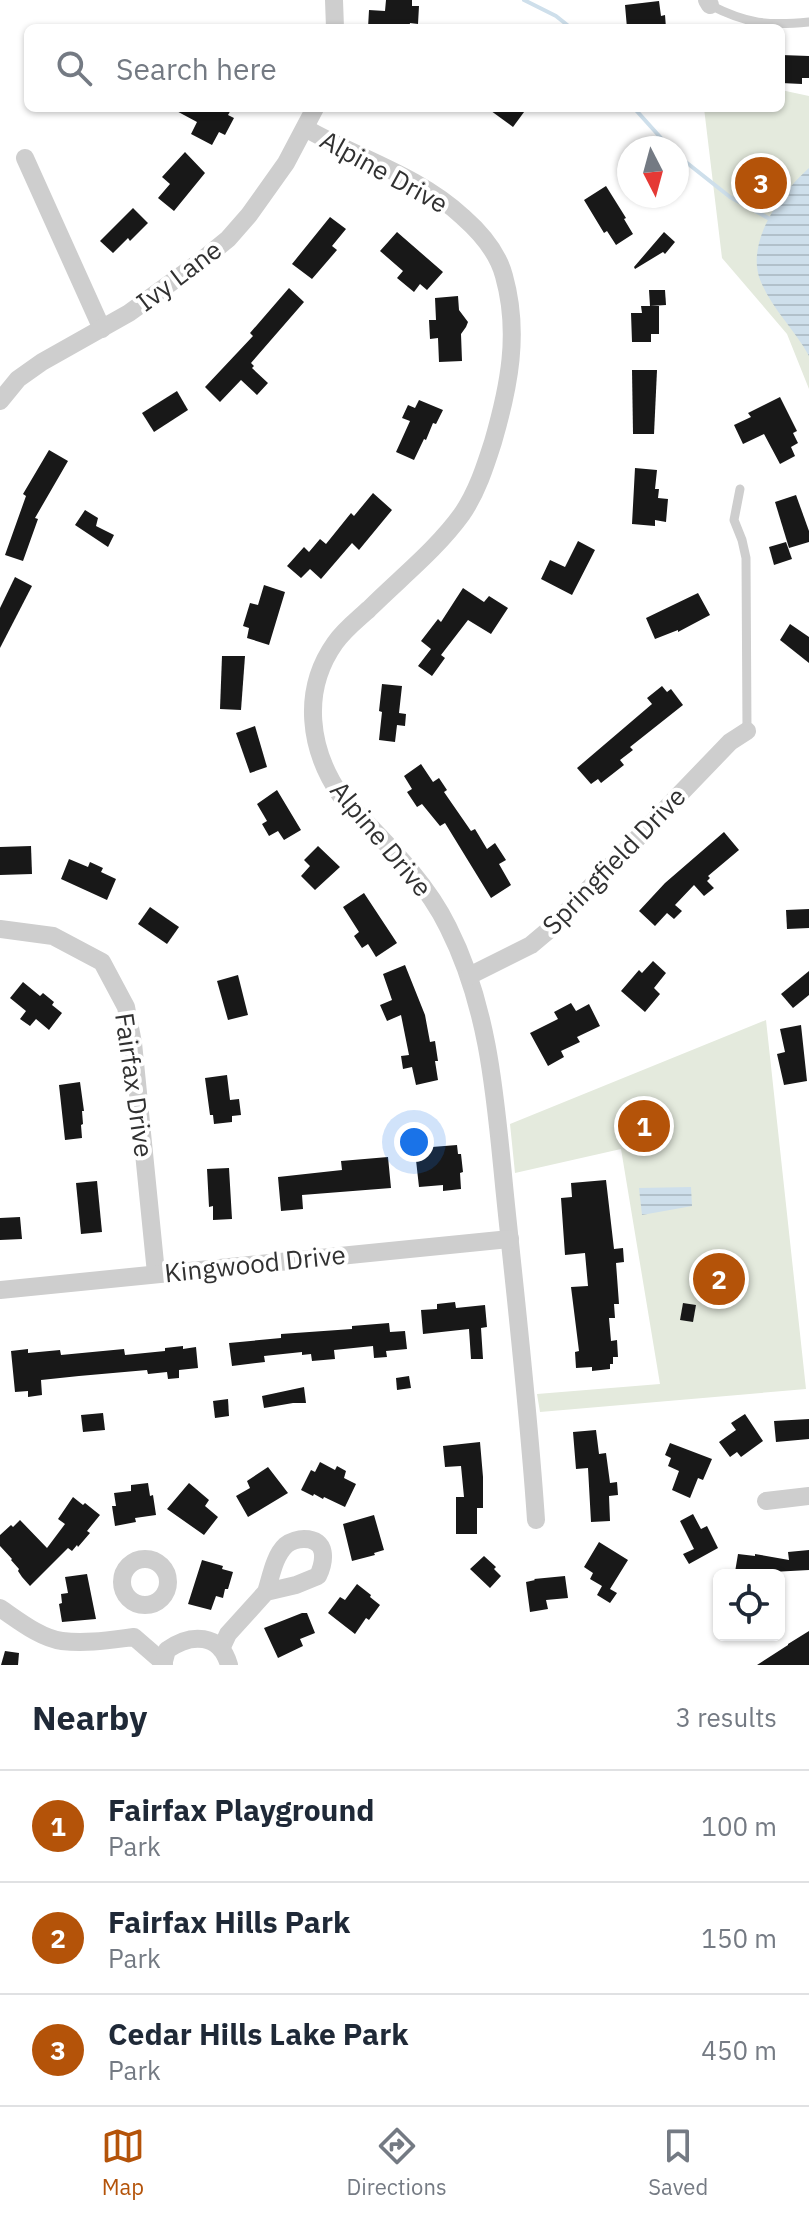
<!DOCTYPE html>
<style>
:root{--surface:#fff;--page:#f6f6f7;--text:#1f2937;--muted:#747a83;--line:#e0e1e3;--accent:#b45309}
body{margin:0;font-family:"IBM Plex Sans",sans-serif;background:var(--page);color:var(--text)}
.controls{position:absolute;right:24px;bottom:24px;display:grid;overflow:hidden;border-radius:12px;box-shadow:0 2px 6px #0004}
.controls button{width:72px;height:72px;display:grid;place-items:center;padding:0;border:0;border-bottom:2px solid var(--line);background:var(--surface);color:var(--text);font:40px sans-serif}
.compass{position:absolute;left:617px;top:136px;width:72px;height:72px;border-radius:50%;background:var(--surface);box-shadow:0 2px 6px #0004;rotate:174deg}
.you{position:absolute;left:414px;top:1142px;width:28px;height:28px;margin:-20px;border:6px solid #fff;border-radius:50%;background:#1a73e8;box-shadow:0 0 0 12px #1a73e833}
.badge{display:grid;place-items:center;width:52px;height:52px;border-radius:50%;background:var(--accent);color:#fff;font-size:26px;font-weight:700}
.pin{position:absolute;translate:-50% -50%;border:4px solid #fff;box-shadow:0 2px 8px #0006}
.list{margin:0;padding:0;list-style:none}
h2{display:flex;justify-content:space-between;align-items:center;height:104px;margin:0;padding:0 32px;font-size:34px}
h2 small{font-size:26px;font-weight:400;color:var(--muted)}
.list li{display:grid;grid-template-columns:52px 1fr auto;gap:24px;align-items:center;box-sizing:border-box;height:112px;padding:0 32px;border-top:2px solid var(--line)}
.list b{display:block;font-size:30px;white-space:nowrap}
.list p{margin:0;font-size:26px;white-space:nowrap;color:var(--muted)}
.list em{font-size:26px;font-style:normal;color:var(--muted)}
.icon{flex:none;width:44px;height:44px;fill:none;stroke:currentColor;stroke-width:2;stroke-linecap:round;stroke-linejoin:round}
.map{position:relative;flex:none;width:809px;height:1665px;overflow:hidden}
.search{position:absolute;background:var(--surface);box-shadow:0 2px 6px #0004;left:24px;right:24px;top:24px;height:88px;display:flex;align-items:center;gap:20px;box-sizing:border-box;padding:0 28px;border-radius:12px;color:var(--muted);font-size:30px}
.sheet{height:440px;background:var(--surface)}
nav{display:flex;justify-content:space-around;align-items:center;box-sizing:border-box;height:112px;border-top:2px solid var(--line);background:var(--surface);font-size:22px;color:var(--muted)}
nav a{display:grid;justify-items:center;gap:4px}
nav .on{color:var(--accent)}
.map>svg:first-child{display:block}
.park{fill:#e4eadd}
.water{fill:url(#water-rules)}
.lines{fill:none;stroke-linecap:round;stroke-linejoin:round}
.stream{stroke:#cedfeb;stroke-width:4}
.building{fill:#181818}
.lane{stroke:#cecece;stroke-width:9}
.street{stroke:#cecece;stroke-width:18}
.labels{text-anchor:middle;stroke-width:8;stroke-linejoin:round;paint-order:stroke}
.street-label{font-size:26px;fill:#313131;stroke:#fff}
</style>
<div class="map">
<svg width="809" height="1665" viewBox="0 0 809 1665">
<defs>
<pattern id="water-rules" width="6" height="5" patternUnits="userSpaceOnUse" patternTransform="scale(2)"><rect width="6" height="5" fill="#cedfeb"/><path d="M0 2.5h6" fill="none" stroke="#b1c0ca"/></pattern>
</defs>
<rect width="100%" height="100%" fill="#fff"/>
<g class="park">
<polygon points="781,90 809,96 809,389 787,334 722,258 704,108 781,108"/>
<polygon points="766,1020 806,1389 540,1412 537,1394 660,1384 621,1149 515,1173 510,1124"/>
</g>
<g class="water">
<path d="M 809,168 L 809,356 C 795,330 772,309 761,282 C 744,243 781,193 809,168 Z"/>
<polygon points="691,1187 692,1206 642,1215 639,1188"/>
</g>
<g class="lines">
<g class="stream">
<polyline points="524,0 556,16 571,28"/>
<polyline points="634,108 670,148"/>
<polyline points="677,155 730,197 770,219"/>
</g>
</g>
<g class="building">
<polygon points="386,0 412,0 412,6 419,6 418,24 410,23 409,28 368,28 369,10 385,11"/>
<polygon points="659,1 661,16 665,15 666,28 627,28 625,5"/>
<polygon points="781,55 809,56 809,78 802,78 802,84 781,83"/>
<polygon points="171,108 232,108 228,115 234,118 225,135 219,132 212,145 191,134 197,122"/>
<polygon points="487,108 527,108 513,127"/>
<polygon points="185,152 205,173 174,211 158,198 170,184 162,177"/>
<polygon points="606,186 626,218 624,219 633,234 616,245 607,231 604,233 584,200"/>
<polygon points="133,208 148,223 130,241 128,238 113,253 100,241"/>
<polygon points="330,217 346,229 332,246 337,250 312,279 292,264"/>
<polygon points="397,232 443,272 427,290 420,284 414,292 397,278 403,271 380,251"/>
<polygon points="664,232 675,242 665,254 663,252 635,269 634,267"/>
<polygon points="289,288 304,302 251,363 254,366 252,368 268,383 257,395 241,380 220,402 205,387 253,336 250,333"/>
<polygon points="649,290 665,290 666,305 650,306"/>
<polygon points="458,296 459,310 468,322 466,327 461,334 462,361 439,362 438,338 430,339 429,320 436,320 435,298"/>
<polygon points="641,306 659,306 659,334 651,334 651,342 632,342 631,313 642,313"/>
<polygon points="632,370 657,370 654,434 633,434"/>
<polygon points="177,391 188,410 154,432 142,413"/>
<polygon points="780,397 797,431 793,433 798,443 791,447 795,456 780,464 764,434 743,444 734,425 751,417 748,413"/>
<polygon points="419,400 443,410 436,424 433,423 426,440 424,439 414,460 396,452 410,421 402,418 408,405 415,408"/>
<polygon points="49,450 68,461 35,518 38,519 23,561 5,555 26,496 23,494"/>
<polygon points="635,468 657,470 655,489 659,489 658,498 668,499 666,522 655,520 655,526 632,524"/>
<polygon points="373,493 392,510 359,550 352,543 321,579 310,569 301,578 287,566 304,547 309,552 320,539 326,544 351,513 354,516"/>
<polygon points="796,495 809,531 809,542 789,548 775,502"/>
<polygon points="85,510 98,518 96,526 114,535 108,547 75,525"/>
<polygon points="578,541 595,550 572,595 541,579 550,560 565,567"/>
<polygon points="786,542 792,559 774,565 769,547"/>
<polygon points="15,577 32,586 0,648 0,608"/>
<polygon points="264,585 285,592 269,645 247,638 249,628 243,626 250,603 258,605"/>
<polygon points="463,588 484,602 489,596 508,608 491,634 468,620 441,655 445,658 432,676 418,666 431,649 421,641 438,619 441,622"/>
<polygon points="698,593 710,615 678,632 678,630 655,639 646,618"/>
<polygon points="790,624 809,637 809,663 780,640"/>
<polygon points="222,656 245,656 241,710 220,709"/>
<polygon points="382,684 402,686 399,713 406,714 405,726 397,725 395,742 379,740 382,712 379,711"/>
<polygon points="662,686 667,692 671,689 683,705 630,747 633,750 620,760 624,765 601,783 598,779 591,784 577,768 652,704 647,698"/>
<polygon points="255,726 267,767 250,773 236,733"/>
<polygon points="421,764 433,782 439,778 447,790 444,792 471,831 475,829 487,849 495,843 506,860 499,864 511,885 491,898 445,823 440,826 422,804 417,807 407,792 412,789 404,776"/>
<polygon points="277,790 301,830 284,840 278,831 269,836 262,824 267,821 257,804"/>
<polygon points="724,832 739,850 708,876 710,878 707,881 714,888 704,896 694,885 675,905 682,911 674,919 667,913 655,926 639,911 665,883"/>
<polygon points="31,846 32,874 0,875 0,847"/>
<polygon points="318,846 340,867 315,890 301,876 310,866 304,860"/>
<polygon points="69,859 88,867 90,862 103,868 101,872 116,879 107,900 61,879"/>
<polygon points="364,893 397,943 376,957 368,944 362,948 354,936 359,932 343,907"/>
<polygon points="150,907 179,927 167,944 138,924"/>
<polygon points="809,909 809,928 787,929 786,910"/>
<polygon points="653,961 666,973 654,988 660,994 645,1012 621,991 639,970 642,973"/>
<polygon points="405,965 425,1015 430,1042 435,1041 438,1061 435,1061 438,1080 416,1085 412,1067 403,1069 401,1056 409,1055 401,1015 387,1021 380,1005 392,1000 383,974"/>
<polygon points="809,971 809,995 793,1008 781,994"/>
<polygon points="238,975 248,1015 228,1020 217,981"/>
<polygon points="23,982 40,996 43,993 54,1002 52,1005 62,1013 49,1030 36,1019 30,1026 20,1019 26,1011 10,998"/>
<polygon points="571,1003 576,1011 589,1004 600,1026 577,1037 580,1042 561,1051 564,1057 548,1066 530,1033 558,1019 554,1012"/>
<polygon points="801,1025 807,1081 784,1085 777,1054 785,1052 780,1029"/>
<polygon points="227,1075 230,1100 239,1099 241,1115 232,1116 232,1122 214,1124 213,1115 210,1115 205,1078"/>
<polygon points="80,1082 84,1111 82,1111 83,1124 81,1125 82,1138 65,1140 59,1085"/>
<polygon points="431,1140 432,1147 457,1145 458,1154 461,1154 463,1172 460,1173 461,1189 443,1191 443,1185 419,1187 414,1142"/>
<polygon points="388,1157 391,1188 302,1195 303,1209 281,1211 278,1177 342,1170 341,1161"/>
<polygon points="229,1168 232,1219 213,1220 213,1206 209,1207 207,1169"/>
<polygon points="606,1180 614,1249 623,1248 624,1262 616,1263 619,1304 614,1304 615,1318 609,1318 611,1341 617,1340 618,1357 613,1357 613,1364 610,1364 610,1369 592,1371 592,1367 576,1368 575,1352 579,1351 571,1287 588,1286 585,1253 565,1255 561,1198 572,1197 571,1183"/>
<polygon points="97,1181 102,1232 81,1234 76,1183"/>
<polygon points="20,1217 22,1239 0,1240 0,1218"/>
<polygon points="455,1302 456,1308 485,1305 487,1327 481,1328 483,1359 471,1359 469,1329 423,1334 421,1310 437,1309 437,1304"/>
<polygon points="683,1303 696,1305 693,1322 680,1320"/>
<polygon points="389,1323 390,1332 405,1331 407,1349 386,1351 387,1357 374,1358 373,1346 334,1350 335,1359 312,1361 311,1354 302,1355 302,1352 264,1356 265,1362 232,1366 229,1343 281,1338 281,1334 352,1329 352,1326"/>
<polygon points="183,1346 183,1349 196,1347 198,1368 179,1370 179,1378 168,1379 167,1372 148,1374 147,1370 79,1376 41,1380 42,1395 28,1397 28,1391 15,1392 11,1351 28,1349 28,1353 60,1350 61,1355 124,1349 125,1355 165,1351 165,1348"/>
<polygon points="409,1376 411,1388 397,1390 396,1378"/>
<polygon points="304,1387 306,1403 293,1403 264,1408 262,1396"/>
<polygon points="228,1399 229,1416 215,1418 213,1401"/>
<polygon points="103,1413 105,1430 83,1432 81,1415"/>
<polygon points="745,1414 763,1441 741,1457 737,1452 730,1457 719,1442 736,1430 731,1423"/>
<polygon points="809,1419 809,1439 776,1442 774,1421"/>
<polygon points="596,1430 599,1454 606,1453 610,1483 617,1482 618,1495 609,1496 610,1521 591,1522 588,1468 576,1469 573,1432"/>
<polygon points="480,1442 483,1477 483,1508 477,1508 477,1534 456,1534 456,1497 464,1497 461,1466 445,1467 443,1446"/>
<polygon points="670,1443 712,1459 703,1480 698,1478 690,1498 672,1490 679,1471 668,1466 671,1458 665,1455"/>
<polygon points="320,1462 335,1470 337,1466 346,1471 344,1478 356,1484 345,1507 324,1497 323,1499 314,1494 313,1496 301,1490 311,1470 315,1472"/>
<polygon points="268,1467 288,1493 248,1517 236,1496 250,1488 247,1481"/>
<polygon points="148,1483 150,1496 153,1495 156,1515 135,1518 136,1522 115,1526 112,1506 116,1506 114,1493 131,1491 131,1485"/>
<polygon points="189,1483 209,1500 205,1506 218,1517 204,1535 167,1509"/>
<polygon points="73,1497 83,1505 85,1503 100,1515 87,1531 90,1533 78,1547 77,1545 72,1551 68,1548 30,1586 22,1577 18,1571 19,1569 11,1560 12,1559 0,1546 0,1535 11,1525 13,1527 20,1520 47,1548 65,1524 58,1519"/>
<polygon points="693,1514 701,1529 707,1526 718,1548 689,1564 683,1554 694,1549 680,1521"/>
<polygon points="374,1515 384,1550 374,1553 375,1555 352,1561 343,1524"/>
<polygon points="599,1542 628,1560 610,1589 617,1593 610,1603 597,1595 602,1586 590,1579 593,1573 584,1567"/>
<polygon points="809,1550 809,1570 772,1572 771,1575 747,1575 735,1572 738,1554 755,1556 755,1554 789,1560 788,1552"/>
<polygon points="484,1556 496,1567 494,1569 501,1576 490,1588 470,1569"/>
<polygon points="202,1560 223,1566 222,1569 233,1572 228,1589 225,1589 223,1598 216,1596 211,1610 188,1604"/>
<polygon points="87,1574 96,1619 62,1622 59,1604 62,1603 61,1594 68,1593 65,1577"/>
<polygon points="565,1576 568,1598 546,1600 548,1609 530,1612 526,1582 535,1580 534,1579"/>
<polygon points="357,1584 371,1595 370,1597 380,1605 369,1620 366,1618 355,1634 328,1613 340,1597 345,1600"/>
<polygon points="302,1613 307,1613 315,1633 300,1639 303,1646 278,1658 264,1628"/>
<polygon points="809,1631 809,1665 757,1665 788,1645 788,1644"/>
<polygon points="5,1651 19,1653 18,1665 1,1665"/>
</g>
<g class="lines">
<g class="lane">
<path d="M 710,5 C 747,24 768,26 809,22"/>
<polyline points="740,489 734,520 742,540 746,558 747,731"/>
</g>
<g class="street">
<polyline points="334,0 335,28"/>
<polyline points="707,0 710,5"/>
<path d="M 305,128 C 357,158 418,175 463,217 C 480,232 498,253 504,276 C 520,333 509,387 493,442 C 485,467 477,492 462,514 C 436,550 400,578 369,609 C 357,620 344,630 335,643 C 301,691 309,750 341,796 C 379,837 423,876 448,927 C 492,1014 496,1110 506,1205 C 517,1310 529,1415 536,1520"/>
<polyline points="25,158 102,329"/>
<polyline points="0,401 18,379 42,362 129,313 201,261 228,239 249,215 286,163 315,108"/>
<polyline points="0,929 53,936 102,962 126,1007 133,1043 156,1273"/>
<polyline points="469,976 531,945 550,929 730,742 747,731"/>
<polyline points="0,1290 510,1239"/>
<polyline points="766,1501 809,1496"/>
<circle cx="145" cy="1582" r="23"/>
<path d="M 0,1608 C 18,1620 40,1638 62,1641 C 86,1644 110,1640 134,1637 L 164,1663"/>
<path d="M 221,1649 L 228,1634 L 266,1592 L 296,1585 L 318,1576 C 325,1561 328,1539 304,1539 C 299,1539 291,1541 286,1545 C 274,1556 271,1577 266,1592"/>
<path d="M 163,1665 L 167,1650 C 191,1633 220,1633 229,1665"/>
</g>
</g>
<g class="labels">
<g class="street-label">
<text transform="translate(384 172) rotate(29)" y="9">Alpine Drive</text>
<text transform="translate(179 276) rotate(-37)" y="9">Ivy Lane</text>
<text transform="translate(381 839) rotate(50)" y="9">Alpine Drive</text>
<text transform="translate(614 861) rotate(-46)" y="9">Springfield Drive</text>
<text transform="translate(134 1085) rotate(82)" y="9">Fairfax Drive</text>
<text transform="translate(255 1264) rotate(-6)" y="9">Kingwood Drive</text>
</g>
</g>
</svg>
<div class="controls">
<button><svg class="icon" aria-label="locate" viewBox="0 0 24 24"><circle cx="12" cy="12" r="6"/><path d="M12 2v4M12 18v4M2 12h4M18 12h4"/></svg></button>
</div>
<svg class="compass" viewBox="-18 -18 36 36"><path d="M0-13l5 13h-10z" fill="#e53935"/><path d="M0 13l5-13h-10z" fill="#747a83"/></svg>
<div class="you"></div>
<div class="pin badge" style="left:644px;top:1126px">1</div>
<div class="pin badge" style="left:719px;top:1279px">2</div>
<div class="pin badge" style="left:761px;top:183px">3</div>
<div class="search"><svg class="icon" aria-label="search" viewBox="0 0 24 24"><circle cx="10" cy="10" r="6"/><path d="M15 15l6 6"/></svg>Search here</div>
</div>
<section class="sheet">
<h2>Nearby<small>3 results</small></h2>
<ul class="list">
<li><span class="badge">1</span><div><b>Fairfax Playground</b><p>Park</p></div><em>100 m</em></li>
<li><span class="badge">2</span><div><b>Fairfax Hills Park</b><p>Park</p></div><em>150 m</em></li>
<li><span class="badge">3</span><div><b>Cedar Hills Lake Park</b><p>Park</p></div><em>450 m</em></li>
</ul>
</section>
<nav>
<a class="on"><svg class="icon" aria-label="map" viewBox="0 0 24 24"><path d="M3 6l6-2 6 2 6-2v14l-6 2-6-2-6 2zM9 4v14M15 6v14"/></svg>Map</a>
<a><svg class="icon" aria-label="directions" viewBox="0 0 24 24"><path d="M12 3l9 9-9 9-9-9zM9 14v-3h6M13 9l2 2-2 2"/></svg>Directions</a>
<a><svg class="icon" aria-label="saved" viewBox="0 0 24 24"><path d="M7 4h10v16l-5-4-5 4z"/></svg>Saved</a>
</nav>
